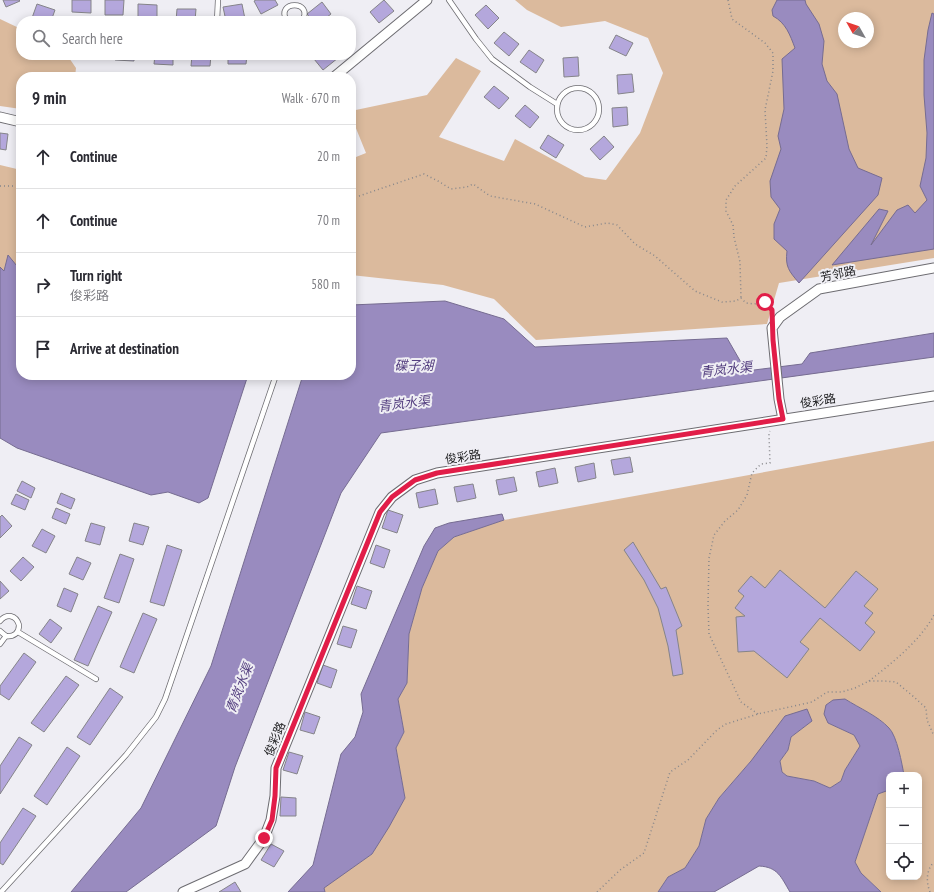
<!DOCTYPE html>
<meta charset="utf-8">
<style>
:root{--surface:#fff;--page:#f7f7f7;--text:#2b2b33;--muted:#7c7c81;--line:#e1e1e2}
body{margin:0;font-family:"PT Sans Narrow","Noto Sans SC",sans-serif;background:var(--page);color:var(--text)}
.controls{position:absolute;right:12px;bottom:12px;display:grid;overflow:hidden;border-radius:8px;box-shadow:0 2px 10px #0003}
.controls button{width:36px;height:36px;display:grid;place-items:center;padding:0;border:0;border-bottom:1px solid var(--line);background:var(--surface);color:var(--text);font:20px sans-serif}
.compass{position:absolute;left:838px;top:12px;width:36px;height:36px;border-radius:50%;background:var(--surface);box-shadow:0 2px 10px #0003;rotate:310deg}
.stop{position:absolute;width:12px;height:12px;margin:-9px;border:3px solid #e11d48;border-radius:50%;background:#fff}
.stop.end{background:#e11d48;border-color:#fff;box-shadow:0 1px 4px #0008}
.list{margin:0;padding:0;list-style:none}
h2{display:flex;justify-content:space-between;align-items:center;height:52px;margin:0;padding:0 16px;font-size:17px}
h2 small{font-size:13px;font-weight:400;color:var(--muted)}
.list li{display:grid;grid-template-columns:26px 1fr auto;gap:12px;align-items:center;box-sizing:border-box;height:64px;padding:0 16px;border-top:1px solid var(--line)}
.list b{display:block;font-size:15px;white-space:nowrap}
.list p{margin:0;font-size:13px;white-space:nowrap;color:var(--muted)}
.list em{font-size:13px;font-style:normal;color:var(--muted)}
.icon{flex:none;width:22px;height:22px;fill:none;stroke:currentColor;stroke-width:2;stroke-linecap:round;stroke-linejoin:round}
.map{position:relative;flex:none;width:934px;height:892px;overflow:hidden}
.search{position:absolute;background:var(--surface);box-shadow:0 2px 10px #0003;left:16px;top:16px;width:340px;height:44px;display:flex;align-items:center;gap:10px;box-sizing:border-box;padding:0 14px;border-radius:16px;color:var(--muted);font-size:15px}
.panel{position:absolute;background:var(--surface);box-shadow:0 2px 10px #0003;left:16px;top:72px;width:340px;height:308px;border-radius:16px}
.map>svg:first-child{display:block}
.green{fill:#dbba9d;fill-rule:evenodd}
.water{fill:#998bbf;stroke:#766c91}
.building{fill:#b4a7dc;stroke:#858489}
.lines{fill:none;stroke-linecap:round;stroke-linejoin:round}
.lane-casing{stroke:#6d6c71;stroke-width:6}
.street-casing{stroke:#6d6c71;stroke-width:11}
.path{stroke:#87878b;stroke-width:1.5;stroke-dasharray:1 3;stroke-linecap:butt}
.lane{stroke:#fff;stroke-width:4.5}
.street{stroke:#fff;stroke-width:9}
.route{stroke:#e11d48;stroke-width:5}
.labels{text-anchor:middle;stroke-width:4;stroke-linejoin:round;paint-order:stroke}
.street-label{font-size:12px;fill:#232325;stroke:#efeef4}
.water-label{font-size:13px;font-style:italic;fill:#533e7f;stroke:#efeef4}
</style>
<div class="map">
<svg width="934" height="892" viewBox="0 0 934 892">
<rect width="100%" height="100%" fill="#efeef4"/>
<g class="green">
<path d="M 515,0 L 934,0 L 934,258 L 779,283 L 767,324 L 536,340 L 494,299 L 443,285 L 351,275 L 351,159 L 366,153 L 351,116 L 351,111 L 427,95 L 456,58 L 481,71 L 439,137 L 504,161 L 515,139 L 585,177 L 606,180 L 640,133 L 663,73 L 648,38 L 605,21 L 561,27 L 527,10 ZM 844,18 L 868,18 L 868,42 L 844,42 Z"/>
<polygon points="0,19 21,29 21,55 67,55 76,68 75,77 21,77 21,109 0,106"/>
<polygon points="0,165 21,170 21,271 8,256 4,271 0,267"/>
<path d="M 934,441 L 934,892 L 881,892 L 861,873 L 855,862 L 878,794 L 889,790 L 889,877 L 919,877 L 919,775 L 904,775 C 902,764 897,736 889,728 C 878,716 859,708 845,699 L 828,723 L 854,735 L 860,746 L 845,770 L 841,781 L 830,788 L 814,781 L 787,776 L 782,772 L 780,761 L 788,750 L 791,737 L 812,721 L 751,761 L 719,798 L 706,819 L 699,846 L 685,868 L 668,877 L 658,892 L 325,892 L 323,888 L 372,854 L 405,798 L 396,748 L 404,732 L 398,699 L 407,683 L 409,634 L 422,588 L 438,551 L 454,537 L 504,520 Z"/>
</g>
<g class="water">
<path d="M 777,0 L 805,0 L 806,4 L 819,24 L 824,41 L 822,64 L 827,81 L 837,94 L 849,149 L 858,168 L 882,178 L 878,195 L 799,283 C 789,271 785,267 787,251 L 774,239 L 774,224 L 780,209 L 771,197 L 770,181 L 781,149 L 778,136 L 784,109 L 782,59 L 795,48 C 790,35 786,23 773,16 L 772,10 Z"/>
<polygon points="932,13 934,14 934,249 832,265 879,209 888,211 871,245 897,210 908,205 915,213 927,200 920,186 926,158 927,133 924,95 924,60 928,30"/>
<polygon points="8,255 21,271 21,375 248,375 208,498 199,503 168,492 151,495 17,448 0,438 0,267 4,271"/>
<polygon points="445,301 504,319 535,347 727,338 746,371 802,364 810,353 934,333 934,357 381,433 341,493 235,767 216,826 126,892 71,892 141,808 211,666 303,375 351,375 351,305"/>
<polygon points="502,514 504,520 454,537 438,551 422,588 409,634 407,683 398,699 404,732 396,748 405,798 389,827 372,854 324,888 325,892 288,892 313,865 341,754 355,737 363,712 361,694 424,546 435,528 449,523"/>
<path d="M 845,699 C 859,708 878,716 889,728 C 897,736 902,764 904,775 L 889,775 L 889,790 L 878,794 L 855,862 L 861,873 L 881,892 L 790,892 C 781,877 778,867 759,866 L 714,892 L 658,892 L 668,877 L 685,868 L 699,846 L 706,819 L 719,798 L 751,761 L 785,716 L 807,709 L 812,721 L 791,737 L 788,750 L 780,761 L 782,772 L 787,776 L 814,781 L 830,788 L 841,781 L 845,770 L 860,746 L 854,735 L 828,723 L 824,714 L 826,705 L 833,700 Z"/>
</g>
<g class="building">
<polygon points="3,0 19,0 20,1 6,7"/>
<polygon points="72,0 91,0 91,13 72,12"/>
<polygon points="105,0 124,0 123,15 105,15"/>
<polygon points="256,0 275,0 278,5 261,14 254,1"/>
<polygon points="384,0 394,11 379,23 370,12"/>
<polygon points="322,2 331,14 322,21 313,21 307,14"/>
<polygon points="37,4 55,10 51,21 39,21 32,18"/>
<polygon points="138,4 157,5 157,20 138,19"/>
<polygon points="242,4 245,19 226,21 223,7"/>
<polygon points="486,5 499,18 488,29 475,15"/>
<polygon points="177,9 196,9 195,21 176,21"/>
<polygon points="504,32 519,44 509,56 494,43"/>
<polygon points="616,35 633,43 626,56 609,48"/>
<polygon points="529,50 544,60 536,73 520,62"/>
<polygon points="115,55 134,55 134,61 115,60"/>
<polygon points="155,55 173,55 173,65 154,64"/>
<polygon points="192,55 211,55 210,66 191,66"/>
<polygon points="228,55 247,55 246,64 228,64"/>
<polygon points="318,55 335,55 338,58 323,70 314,59"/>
<polygon points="578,57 579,76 564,77 563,58"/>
<polygon points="632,74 634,92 618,94 617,75"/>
<polygon points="494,86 509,98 499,109 484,97"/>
<polygon points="525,105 539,117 530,128 515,116"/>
<polygon points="627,107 628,125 613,127 612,108"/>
<polygon points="0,133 8,134 6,150 0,149"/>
<polygon points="548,135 564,145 556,158 540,148"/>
<polygon points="604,136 614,147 600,160 590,149"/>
<polygon points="630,457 633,472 614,475 611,460"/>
<polygon points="594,463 596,478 578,482 575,467"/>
<polygon points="555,468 558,483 539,487 536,472"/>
<polygon points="514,477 517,491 499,495 496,480"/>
<polygon points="22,481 35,488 31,498 17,491"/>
<polygon points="473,484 476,498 457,502 454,487"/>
<polygon points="435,489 438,504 419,508 416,493"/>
<polygon points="61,493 75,499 71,509 57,503"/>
<polygon points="16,494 29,500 25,510 11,504"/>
<polygon points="56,508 70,514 66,524 52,518"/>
<polygon points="388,510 403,515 397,533 382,528"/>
<polygon points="2,515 12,526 0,538 0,517"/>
<polygon points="91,523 105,527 100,545 85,541"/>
<polygon points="134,523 149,527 143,545 129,541"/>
<polygon points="42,529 55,536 46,553 32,546"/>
<polygon points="633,542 661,589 666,587 682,626 676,630 683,674 673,676 668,646 658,608 644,580 624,550"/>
<polygon points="167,545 182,550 164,606 150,602"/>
<polygon points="376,545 390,550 384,568 370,563"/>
<polygon points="120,554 134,559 119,603 104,598"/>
<polygon points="23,557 34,567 21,581 10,571"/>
<polygon points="77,557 91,563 83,580 69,574"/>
<polygon points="780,570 825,608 856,571 878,589 864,606 873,613 865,623 875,632 860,651 820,618 800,642 809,649 787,678 754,651 738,652 736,617 745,616 735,608 744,596 738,591 751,576 765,588"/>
<polygon points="0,581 9,591 0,599"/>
<polygon points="357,586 372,591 366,609 351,604"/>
<polygon points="64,588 78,594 71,612 57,606"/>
<polygon points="98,606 112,612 88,666 74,660"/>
<polygon points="143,613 157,619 134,673 120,667"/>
<polygon points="50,619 62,628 51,643 39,634"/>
<polygon points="343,626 357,630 351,648 337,644"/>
<polygon points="24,653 36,662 9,700 0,694 0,686"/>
<polygon points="323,665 337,670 331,688 317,683"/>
<polygon points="66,676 79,685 44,732 31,723"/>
<polygon points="110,688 123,697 90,745 77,737"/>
<polygon points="305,712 320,717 314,734 300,730"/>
<polygon points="19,737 32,745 0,794 0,766"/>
<polygon points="67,747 80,756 47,805 34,796"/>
<polygon points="289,752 303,756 297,774 283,770"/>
<polygon points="281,797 296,798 296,816 280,816"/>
<polygon points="23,808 36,816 3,865 0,863 0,843"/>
<polygon points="271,844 284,851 274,867 261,860"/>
<polygon points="235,882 241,892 219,892"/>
</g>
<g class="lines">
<defs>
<g id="lane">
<polyline points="449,0 476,39 492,59 530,87 557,104"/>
<polyline points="217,21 218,0"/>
<path d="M 287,21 C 274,0 315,0 302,21"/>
<circle cx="578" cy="109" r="21"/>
<path d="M 0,621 C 7,613 16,615 19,625 C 19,633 14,637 6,636 L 0,631"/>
<polyline points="18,632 96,679"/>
<polyline points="0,644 6,636"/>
<polyline points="1,892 126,755 156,717 165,699 276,375"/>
</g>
<g id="street">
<polyline points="334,77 427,0"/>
<polyline points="0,117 21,122"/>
<polyline points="783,419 779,399 772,328 780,317 819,289 934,268"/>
<polyline points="183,892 245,864 264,838 271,820 275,796 276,768 380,512 392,497 415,480 437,473 934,396"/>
</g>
</defs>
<use href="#lane" class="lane-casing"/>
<use href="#street" class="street-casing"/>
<g class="path">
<polyline points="728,0 732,19 765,43 773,53 773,71 765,110 767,146 766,158 735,186 726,200 726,211 733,225 734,237 740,262 741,298"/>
<polyline points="0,186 21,186"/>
<polyline points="351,197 359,196 424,174 438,181 451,189 467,187 473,184 490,196 535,204 585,227 607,223 617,225 635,244 655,256 695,291 722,302 736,301 741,298 746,303 754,304 765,302 772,310 772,313"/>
<path d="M 869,681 C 892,663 920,641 934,615"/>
<polyline points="758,714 741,702 709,634 708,606 709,558 714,535 725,521 738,510 747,495 752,473 761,464 770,463 769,435 770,431"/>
<polyline points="597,892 620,870 644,853 670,772 688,760 717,730 726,724 758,714 812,702 827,692 842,692 855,688 869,681 884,681 896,682 914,697 926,708 927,720 934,736"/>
<path d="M 930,892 C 926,882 926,870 934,862"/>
</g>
<use href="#lane" class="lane"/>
<use href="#street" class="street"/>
</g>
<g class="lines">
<polyline class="route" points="264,838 272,820 275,796 276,768 380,512 392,497 415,480 437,473 783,419 779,399 773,340 772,310 765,302"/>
</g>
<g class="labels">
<g class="street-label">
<text transform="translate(838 274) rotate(-12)" y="4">芳邻路</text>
<text transform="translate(818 401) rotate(-9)" y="4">俊彩路</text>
<text transform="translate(463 457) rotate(-9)" y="4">俊彩路</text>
<text transform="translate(275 739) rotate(-68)" y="4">俊彩路</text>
</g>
<g class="water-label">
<text x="414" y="370">碟子湖</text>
<text transform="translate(726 369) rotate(-6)" y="5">青岚水渠</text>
<text transform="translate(404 403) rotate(-7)" y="5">青岚水渠</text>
<text transform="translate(239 688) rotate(-69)" y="5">青岚水渠</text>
</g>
</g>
</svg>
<div class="controls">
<button>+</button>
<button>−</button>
<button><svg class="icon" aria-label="locate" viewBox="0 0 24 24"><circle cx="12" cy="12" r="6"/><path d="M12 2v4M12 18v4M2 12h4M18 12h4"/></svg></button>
</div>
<svg class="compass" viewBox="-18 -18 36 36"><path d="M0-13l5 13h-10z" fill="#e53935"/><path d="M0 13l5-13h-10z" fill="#7c7c81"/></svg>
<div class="stop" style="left:765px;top:302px"></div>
<div class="stop end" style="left:264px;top:838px"></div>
<div class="search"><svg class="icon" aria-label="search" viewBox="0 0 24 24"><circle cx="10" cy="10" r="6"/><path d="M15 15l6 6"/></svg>Search here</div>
<section class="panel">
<h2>9 min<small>Walk · 670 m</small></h2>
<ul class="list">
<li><svg class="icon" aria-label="ahead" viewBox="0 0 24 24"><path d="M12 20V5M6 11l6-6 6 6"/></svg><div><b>Continue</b></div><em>20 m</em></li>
<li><svg class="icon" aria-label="ahead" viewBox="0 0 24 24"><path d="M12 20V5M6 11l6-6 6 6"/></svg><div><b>Continue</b></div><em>70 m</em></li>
<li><svg class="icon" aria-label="right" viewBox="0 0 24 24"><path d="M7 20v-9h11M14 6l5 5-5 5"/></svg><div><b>Turn right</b><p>俊彩路</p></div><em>580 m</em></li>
<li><svg class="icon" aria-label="arrive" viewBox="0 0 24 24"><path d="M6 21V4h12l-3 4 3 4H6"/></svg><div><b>Arrive at destination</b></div></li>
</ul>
</section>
</div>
